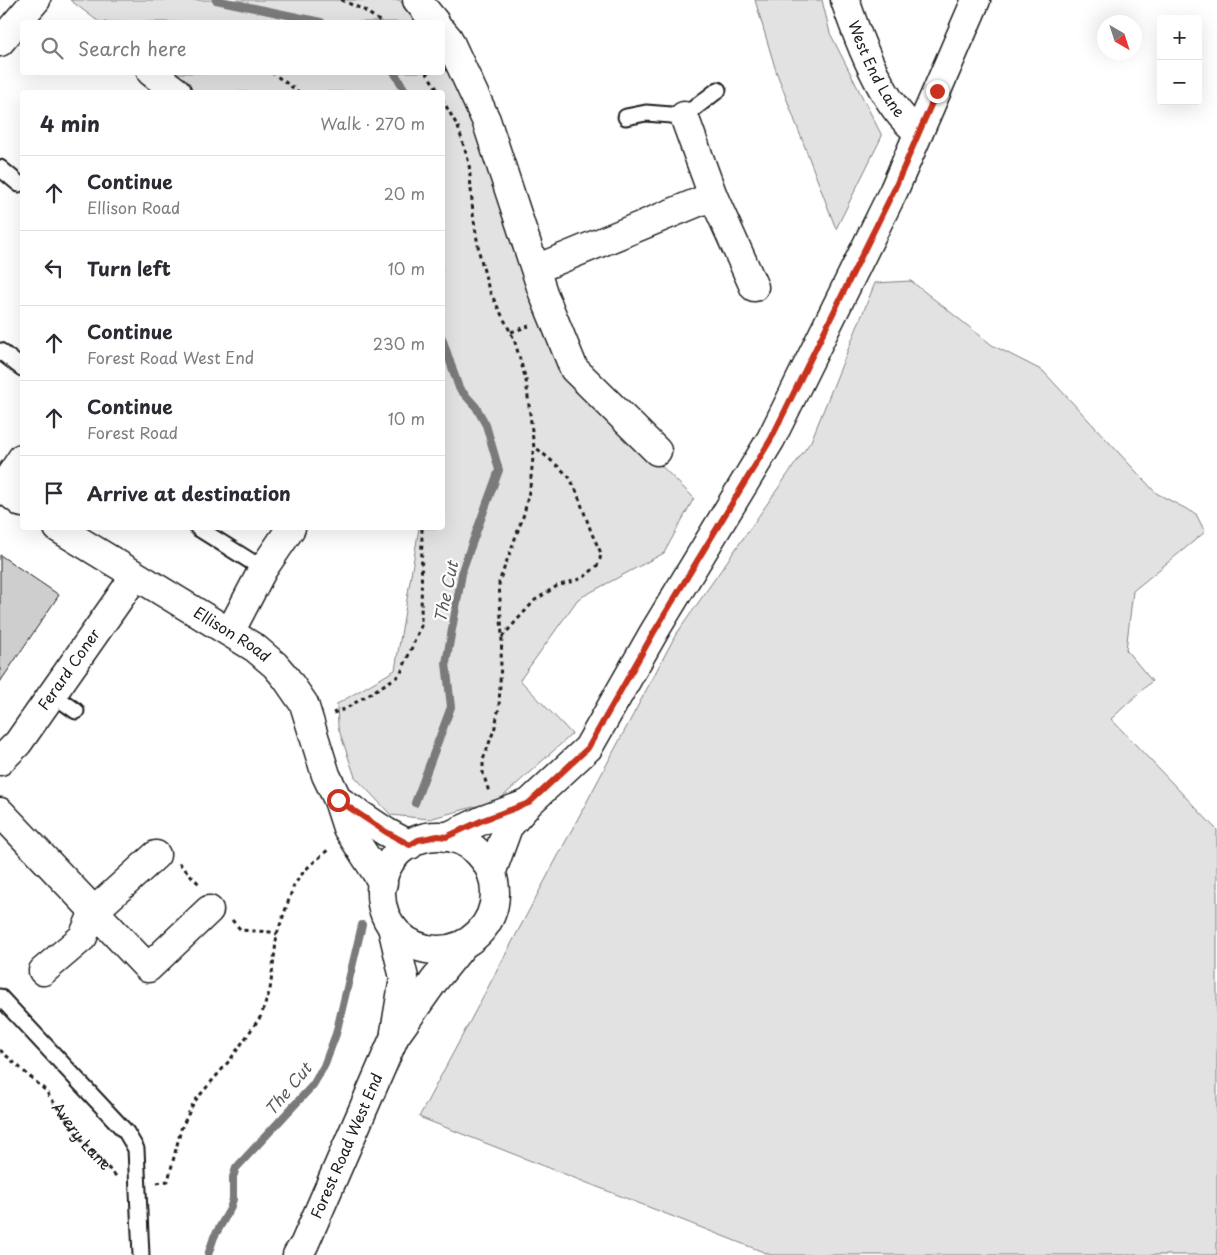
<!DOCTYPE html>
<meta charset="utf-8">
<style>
:root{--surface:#fff;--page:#f7f7f7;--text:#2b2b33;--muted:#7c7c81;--line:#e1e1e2}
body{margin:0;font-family:"Playpen Sans",sans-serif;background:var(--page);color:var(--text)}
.controls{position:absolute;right:15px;top:15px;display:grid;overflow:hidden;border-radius:5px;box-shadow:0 5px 20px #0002}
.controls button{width:45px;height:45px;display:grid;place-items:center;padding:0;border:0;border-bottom:1px solid var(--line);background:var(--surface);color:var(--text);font:25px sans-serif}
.compass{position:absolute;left:1097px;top:15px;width:45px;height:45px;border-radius:50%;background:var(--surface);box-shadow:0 5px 20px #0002;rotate:141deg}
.stop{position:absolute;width:15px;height:15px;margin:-11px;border:4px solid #c8321e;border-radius:50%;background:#fff}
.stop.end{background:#c8321e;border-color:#fff;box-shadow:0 1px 5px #0008}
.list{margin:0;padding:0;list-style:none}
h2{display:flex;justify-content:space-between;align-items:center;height:65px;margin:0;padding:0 20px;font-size:21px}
h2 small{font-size:16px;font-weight:400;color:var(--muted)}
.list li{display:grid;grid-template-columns:32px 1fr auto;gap:15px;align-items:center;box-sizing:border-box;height:75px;padding:0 20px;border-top:1px solid var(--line)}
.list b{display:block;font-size:19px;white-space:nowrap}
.list p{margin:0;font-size:16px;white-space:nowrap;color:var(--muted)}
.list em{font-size:16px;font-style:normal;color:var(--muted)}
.icon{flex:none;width:28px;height:28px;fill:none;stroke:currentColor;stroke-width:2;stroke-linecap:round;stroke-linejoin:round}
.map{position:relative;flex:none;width:1217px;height:1255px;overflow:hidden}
.search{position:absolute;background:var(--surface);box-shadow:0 5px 20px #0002;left:20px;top:20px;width:425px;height:55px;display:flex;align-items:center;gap:12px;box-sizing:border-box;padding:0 18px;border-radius:5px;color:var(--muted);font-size:19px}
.panel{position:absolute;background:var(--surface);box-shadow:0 5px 20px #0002;left:20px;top:90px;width:425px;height:440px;border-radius:5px}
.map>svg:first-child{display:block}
.green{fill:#e2e2e2;stroke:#7f7f7f}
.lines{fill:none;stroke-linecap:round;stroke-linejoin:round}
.stream{stroke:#7a7a7a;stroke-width:8}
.building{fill:#cecece;stroke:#1c1c1c}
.lane-casing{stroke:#1c1c1c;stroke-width:19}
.street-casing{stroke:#1c1c1c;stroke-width:31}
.secondary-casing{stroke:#1c1c1c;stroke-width:31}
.path{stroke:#1c1c1c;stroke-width:3;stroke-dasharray:4 4;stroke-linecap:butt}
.lane{stroke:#fff;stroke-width:15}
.street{stroke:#fff;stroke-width:28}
.secondary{stroke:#fff;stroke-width:28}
.route{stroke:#c8321e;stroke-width:6}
.labels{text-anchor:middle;stroke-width:4.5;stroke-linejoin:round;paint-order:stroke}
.street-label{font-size:15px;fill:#1c1c1c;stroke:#fff}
.water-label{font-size:16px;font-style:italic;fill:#5a5a5a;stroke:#fff}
</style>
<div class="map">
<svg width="1217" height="1255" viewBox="0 0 1217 1255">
<rect width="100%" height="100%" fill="#fff"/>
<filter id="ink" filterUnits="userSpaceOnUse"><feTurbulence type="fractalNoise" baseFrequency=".02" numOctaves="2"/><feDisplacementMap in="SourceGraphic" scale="10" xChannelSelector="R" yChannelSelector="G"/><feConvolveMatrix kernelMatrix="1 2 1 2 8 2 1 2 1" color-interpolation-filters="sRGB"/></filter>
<g filter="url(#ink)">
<g class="green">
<polygon points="70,0 399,0 422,22 99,22"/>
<polygon points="755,0 822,0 830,33 882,136 836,229 776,71"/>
<polygon points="443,57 473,124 562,368 694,498 664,553 578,599 520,680 572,734 499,800 429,819 391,815 355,777 338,727 337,704 395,670 419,528 442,528 442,92 189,92 163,73 442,72"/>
<polygon points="911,281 992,345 1043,371 1156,493 1196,514 1205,532 1133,591 1126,650 1152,681 1111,719 1217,830 1217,1255 771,1255 419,1117 675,636 811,441 875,283"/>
</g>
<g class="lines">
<g class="stream">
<polyline points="216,0 321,22"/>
<polyline points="394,72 406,92"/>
<polyline points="415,803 451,707 446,663 463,568 499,470 486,425 476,407 459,388 442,338"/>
<polyline points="208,1255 214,1237 230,1209 233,1199 233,1177 236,1168 313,1085 324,1066 336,1034 362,925"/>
</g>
</g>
<polygon class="building" points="0,555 59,595 0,682"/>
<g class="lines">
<defs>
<g id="lane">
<polyline points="626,117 646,113 684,116 718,90"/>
<polyline points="0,168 19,184"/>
<polyline points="0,351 22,368"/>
<polyline points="198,528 263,569"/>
<polyline points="52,694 76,711"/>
<polyline points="0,997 126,1132 136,1149 141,1255"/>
</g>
<g id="street">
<polyline points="417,0 435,22"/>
<path id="s2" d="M 845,0 C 858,39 884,109 919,132"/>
<polyline points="442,31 448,38 486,120 543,293 574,369 657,451"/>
<polyline points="0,42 36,0"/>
<polyline points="151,72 177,92"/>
<polyline points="684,116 713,196 754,287"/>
<polyline points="536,269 713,196"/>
<polyline points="2,488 22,458"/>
<polyline points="230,632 263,569 291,528"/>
<path id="s3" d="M 0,761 L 18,743 L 135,576"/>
<polyline points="0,812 148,968 209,910"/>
<polyline points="43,971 83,937 94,911 156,855"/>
</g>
<g id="secondary">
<polyline points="0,486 22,503"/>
<path id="s4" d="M 58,528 L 255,648 L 275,665 L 286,678 L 304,704 L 326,775 L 338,800 L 347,828 L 383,883"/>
<polyline points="338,800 386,832 410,845"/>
<circle cx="438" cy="893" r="57"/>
<polyline points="446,837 483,820 527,804"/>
<polyline points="492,871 508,827 529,803 588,748 654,632 771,439 894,190 976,0"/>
<polyline points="392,927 404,978 395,1032"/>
<path id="s5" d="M 297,1255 L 304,1245 L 395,1036 L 434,981 L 463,945"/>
</g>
</defs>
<use href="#lane" class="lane-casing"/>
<use href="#street" class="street-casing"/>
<use href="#secondary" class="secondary-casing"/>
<g class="path">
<polyline points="341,0 364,10 381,22"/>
<polyline points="271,72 299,92"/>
<polyline points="426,72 439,92"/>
<polyline points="442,99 458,127 469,163 473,214 479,252 489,290 514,339 526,380 534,448 530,487 524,514 499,582 502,637 499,707 495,727 483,760 483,773 489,792"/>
<polyline points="511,332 529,326"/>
<polyline points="502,637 535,600 557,586 583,578 597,566 600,559 601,553 592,534 576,490 569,477 560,468 534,446"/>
<polyline points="333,713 345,709 400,675 421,626 422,528"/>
<polyline points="179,863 201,886"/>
<polyline points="232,920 241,930 270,932 277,934"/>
<path id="s1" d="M 0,1050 L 45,1090 L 81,1140 L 116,1176"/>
<polyline points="157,1183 168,1181 181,1129 194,1102 230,1060 261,1016 270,990 277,934 294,885 305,870 330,848"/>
</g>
<use href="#lane" class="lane"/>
<use href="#street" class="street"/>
<use href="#secondary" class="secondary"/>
</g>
</g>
<g class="lines" filter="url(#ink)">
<polyline class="route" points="338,800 386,832 410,845 418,840 438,836 446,837 483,820 529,803 588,748 654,632 771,439 894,190 937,91"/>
</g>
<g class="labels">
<g class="street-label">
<text dy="5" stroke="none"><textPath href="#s2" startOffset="76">West End Lane</textPath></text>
<text dy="5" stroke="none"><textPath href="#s4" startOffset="204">Ellison Road</textPath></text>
<text dy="5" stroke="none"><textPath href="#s3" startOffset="115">Ferard Coner</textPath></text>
<text dy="5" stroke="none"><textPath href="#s1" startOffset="119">Avery Lane</textPath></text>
<text dy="5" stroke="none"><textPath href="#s5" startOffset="120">Forest Road West End</textPath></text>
</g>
<g class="water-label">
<text transform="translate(446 592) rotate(-78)" y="6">The Cut</text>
<text transform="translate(288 1089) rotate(-50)" y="6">The Cut</text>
</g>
</g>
</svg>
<div class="controls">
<button>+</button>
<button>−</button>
</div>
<svg class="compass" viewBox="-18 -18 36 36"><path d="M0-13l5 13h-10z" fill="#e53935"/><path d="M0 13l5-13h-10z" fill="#7c7c81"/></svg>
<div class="stop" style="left:338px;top:800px"></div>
<div class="stop end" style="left:937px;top:91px"></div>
<div class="search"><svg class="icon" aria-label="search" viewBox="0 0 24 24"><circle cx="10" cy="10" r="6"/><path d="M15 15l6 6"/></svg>Search here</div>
<section class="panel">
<h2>4 min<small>Walk · 270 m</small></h2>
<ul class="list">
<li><svg class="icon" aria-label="ahead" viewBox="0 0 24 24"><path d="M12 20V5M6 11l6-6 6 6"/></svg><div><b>Continue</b><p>Ellison Road</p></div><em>20 m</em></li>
<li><svg class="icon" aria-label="left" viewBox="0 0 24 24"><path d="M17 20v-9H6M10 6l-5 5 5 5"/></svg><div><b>Turn left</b></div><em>10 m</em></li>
<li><svg class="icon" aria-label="ahead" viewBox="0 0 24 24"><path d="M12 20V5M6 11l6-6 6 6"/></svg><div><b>Continue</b><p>Forest Road West End</p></div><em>230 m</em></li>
<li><svg class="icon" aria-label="ahead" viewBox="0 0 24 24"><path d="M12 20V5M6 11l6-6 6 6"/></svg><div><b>Continue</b><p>Forest Road</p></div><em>10 m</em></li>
<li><svg class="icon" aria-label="arrive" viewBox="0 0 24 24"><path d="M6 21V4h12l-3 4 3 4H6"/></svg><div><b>Arrive at destination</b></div></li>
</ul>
</section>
</div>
